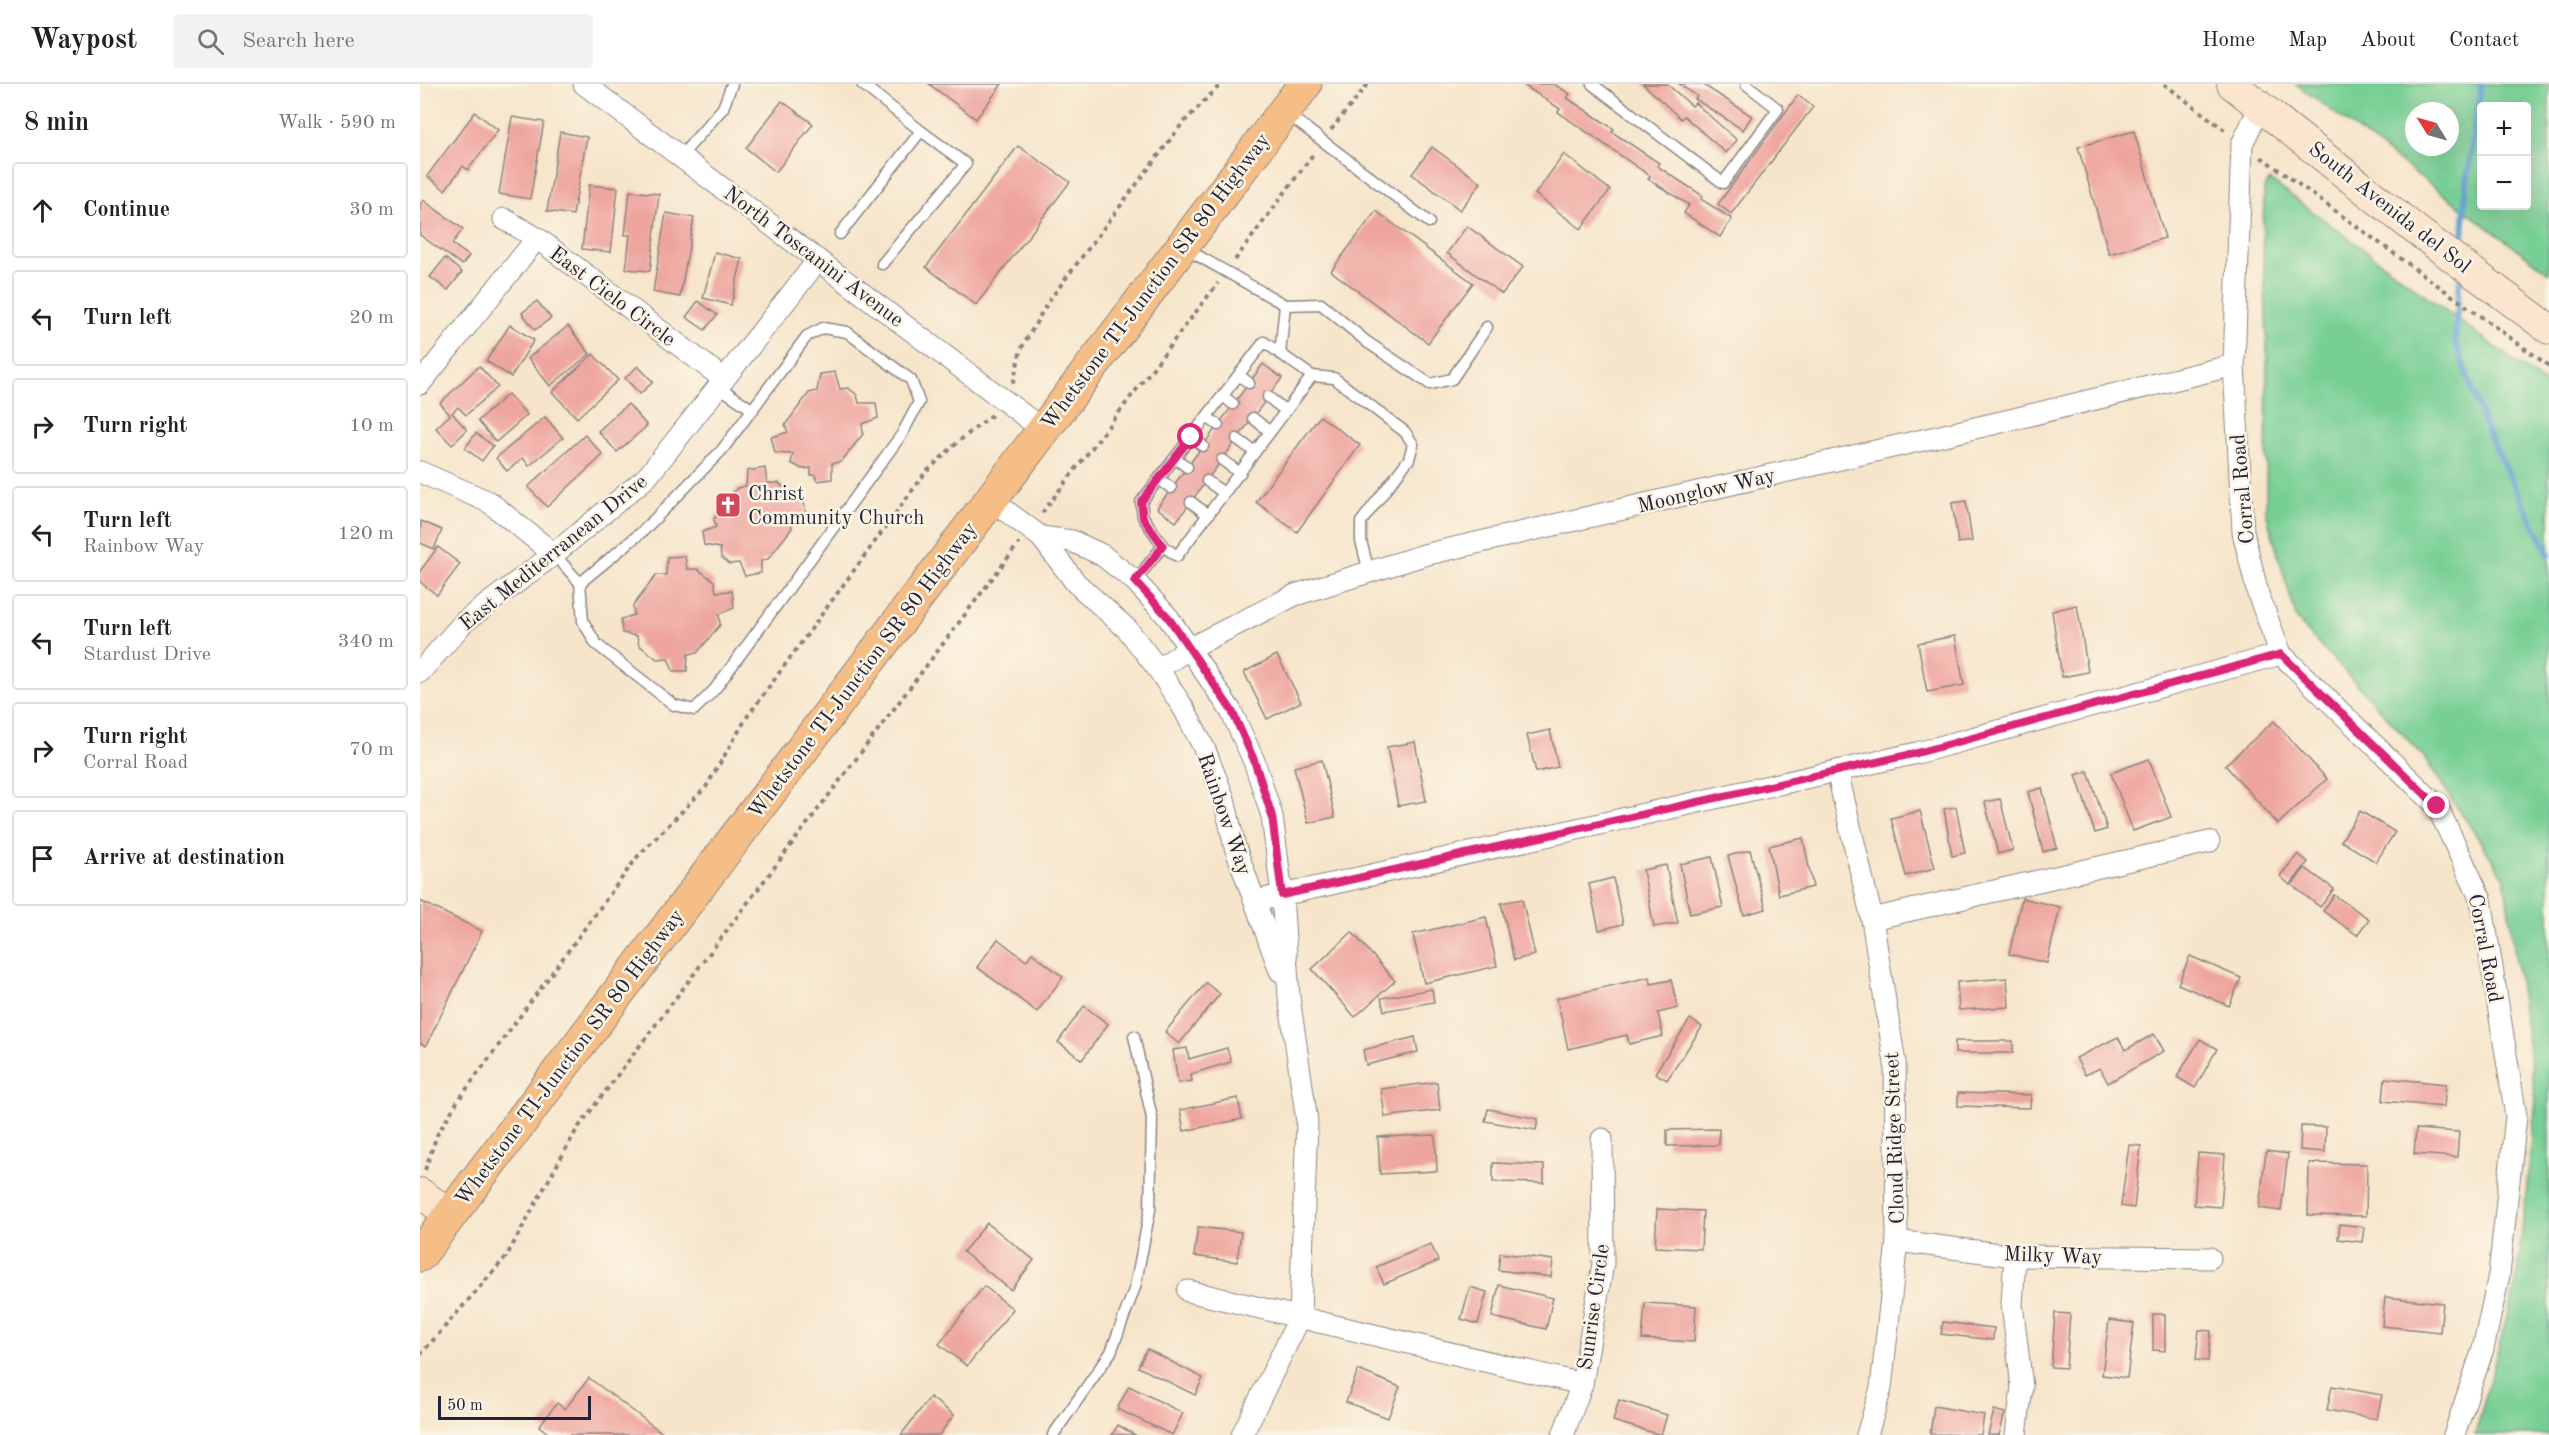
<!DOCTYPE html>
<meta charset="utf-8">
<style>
:root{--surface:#fff;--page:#f2f2f2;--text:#202124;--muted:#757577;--line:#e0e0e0}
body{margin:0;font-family:"Old Standard TT",serif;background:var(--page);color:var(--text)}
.controls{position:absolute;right:18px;top:18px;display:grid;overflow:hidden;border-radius:6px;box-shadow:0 6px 24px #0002}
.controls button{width:54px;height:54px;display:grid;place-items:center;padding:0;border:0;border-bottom:2px solid var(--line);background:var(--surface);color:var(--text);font:30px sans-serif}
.compass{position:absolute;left:1985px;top:18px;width:54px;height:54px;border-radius:50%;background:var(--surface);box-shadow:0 6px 24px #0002;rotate:307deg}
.scale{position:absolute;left:18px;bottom:15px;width:153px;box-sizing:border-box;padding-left:6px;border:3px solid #22223b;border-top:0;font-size:16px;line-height:21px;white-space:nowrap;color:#22223b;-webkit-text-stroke:4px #fcf5e5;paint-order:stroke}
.stop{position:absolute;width:18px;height:18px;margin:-14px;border:4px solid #db2777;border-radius:50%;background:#fff}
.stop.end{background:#db2777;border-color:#fff;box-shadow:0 2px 6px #0008}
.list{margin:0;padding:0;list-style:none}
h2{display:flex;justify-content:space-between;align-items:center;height:78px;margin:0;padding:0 24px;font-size:26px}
h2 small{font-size:20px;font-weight:400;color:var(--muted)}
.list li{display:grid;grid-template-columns:39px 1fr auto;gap:18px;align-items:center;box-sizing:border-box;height:96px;margin:0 12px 12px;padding:0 12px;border:2px solid var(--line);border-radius:6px}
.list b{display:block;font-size:22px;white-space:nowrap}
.list p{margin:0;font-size:20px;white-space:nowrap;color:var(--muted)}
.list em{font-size:20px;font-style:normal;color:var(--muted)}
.icon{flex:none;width:33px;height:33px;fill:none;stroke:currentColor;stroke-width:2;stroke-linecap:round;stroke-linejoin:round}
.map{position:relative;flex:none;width:2129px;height:1351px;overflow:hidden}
header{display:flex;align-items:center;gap:36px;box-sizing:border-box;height:84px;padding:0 30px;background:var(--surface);border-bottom:2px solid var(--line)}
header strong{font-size:28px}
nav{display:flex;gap:33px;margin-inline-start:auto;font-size:21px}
.search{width:420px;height:54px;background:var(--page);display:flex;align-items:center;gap:15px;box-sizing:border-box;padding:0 21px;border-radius:6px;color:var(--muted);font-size:22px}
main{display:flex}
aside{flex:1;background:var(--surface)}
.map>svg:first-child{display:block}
.green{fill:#78cf95;stroke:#4d7868;stroke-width:1.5;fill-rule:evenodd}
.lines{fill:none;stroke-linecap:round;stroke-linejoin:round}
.stream{stroke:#649fd4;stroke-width:6}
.building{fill:#eea59f}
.lane-casing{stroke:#8c8483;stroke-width:13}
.street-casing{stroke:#8c8483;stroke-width:23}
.secondary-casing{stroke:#8c8483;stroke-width:32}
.highway-casing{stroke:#8c8483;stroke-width:35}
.path{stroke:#8c8483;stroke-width:4;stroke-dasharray:4.5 4.5;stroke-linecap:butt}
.lane{stroke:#fff;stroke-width:10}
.street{stroke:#fff;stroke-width:21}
.secondary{stroke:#fbe5cf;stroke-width:30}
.highway{stroke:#f6be87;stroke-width:33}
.route{stroke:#db2777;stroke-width:8}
.labels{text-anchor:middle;stroke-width:5;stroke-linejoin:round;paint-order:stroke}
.street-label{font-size:21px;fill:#22223b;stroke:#fcf5e5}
.poi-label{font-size:21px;fill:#22223b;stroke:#fcf5e5;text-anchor:start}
</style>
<header>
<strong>Waypost</strong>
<div class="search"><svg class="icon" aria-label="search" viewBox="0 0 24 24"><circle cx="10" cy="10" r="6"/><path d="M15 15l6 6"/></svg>Search here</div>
<nav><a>Home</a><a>Map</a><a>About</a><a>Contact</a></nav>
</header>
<main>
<aside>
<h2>8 min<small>Walk · 590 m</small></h2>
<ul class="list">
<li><svg class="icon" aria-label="ahead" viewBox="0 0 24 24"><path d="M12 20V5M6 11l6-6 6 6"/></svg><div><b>Continue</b></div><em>30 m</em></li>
<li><svg class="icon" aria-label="left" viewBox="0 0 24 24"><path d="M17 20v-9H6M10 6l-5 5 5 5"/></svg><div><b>Turn left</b></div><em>20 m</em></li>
<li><svg class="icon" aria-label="right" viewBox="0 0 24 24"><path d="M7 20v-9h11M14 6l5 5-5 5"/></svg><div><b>Turn right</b></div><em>10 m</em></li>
<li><svg class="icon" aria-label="left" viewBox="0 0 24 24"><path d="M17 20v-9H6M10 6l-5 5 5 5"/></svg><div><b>Turn left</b><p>Rainbow Way</p></div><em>120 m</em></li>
<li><svg class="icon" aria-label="left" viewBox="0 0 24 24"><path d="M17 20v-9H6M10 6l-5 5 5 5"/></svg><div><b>Turn left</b><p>Stardust Drive</p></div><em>340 m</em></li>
<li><svg class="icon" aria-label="right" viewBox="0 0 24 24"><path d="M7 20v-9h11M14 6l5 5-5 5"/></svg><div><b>Turn right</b><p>Corral Road</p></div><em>70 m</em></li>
<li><svg class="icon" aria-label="arrive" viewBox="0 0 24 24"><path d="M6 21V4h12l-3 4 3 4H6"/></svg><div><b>Arrive at destination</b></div></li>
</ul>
</aside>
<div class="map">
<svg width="2129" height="1351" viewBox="0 0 2129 1351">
<rect width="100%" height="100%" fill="#fcf5e5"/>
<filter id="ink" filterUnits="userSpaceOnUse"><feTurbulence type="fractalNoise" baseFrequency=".0167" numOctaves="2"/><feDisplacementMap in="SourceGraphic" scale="12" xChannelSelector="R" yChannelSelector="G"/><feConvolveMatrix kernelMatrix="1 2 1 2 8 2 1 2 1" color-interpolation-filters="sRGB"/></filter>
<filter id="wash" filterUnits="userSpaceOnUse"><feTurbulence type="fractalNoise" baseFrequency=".008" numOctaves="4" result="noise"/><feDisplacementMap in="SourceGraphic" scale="24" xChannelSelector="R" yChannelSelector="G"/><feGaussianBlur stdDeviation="1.35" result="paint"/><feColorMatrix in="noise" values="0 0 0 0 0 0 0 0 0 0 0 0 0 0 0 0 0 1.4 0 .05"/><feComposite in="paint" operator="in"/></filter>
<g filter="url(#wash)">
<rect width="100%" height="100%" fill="#f6e5cb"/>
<g class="green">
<path d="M 1876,0 L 2129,0 L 2129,189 ZM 2062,22 L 2106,22 L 2106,122 L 2062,122 ZM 1994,27 L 2030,27 L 2030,63 L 1994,63 Z"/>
<polygon points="1850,96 2129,303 2129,1351 2055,1351 2097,1195 2116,1016 2084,793 2004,673 1877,536 1846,429 1847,253 1843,160 1844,104"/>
</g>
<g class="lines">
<g class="stream">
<polyline points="2042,170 2046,104 2061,0"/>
<polyline points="2040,192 2035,256 2066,345 2129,471"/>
</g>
</g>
<g id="blocks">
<g class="building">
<polygon points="509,0 582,0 556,35"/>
<polygon points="1102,0 1134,0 1150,10 1147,14 1194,45 1192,48 1239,79 1237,82 1283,112 1281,115 1312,135 1300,153 1264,129 1269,121 1228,95 1230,92 1138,28 1140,25"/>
<polygon points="1223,0 1247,0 1272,22 1275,19 1317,56 1306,69 1264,32 1261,35"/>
<polygon points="1259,0 1286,0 1285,2 1332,32 1323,46 1275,15 1277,12"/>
<polygon points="1378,11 1393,23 1311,130 1298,120"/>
<polygon points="362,17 393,40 356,88 326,64"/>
<polygon points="55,28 78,46 48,86 43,82 25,106 7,92"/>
<polygon points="92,33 124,38 110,115 79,110"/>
<polygon points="1714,47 1745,154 1689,170 1658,63"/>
<polygon points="140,48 167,53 153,131 127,127"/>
<polygon points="598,62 650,98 556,221 506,183"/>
<polygon points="1012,63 1061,99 1040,126 992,90"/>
<polygon points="1144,70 1190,106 1161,145 1115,110"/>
<polygon points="169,101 198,104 191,168 162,165"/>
<polygon points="210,107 239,110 230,187 206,185 210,151 205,151"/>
<polygon points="3,116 43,145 32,160 49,172 42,181 0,151 0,121"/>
<polygon points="956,127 1053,199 1008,259 911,187"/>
<polygon points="246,129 274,134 260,213 233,208"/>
<polygon points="1047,142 1103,183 1082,210 1027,169"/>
<polygon points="295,168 322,175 311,221 283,214"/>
<polygon points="25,174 42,188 28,206 10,193"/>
<polygon points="117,217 131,234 115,246 102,229"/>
<polygon points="278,217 297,231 285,246 266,233"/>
<polygon points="90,241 114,256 91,293 66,277"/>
<polygon points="148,242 170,270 130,302 108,274"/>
<polygon points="173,270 198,296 157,334 132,308"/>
<polygon points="843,280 862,294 756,438 737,424"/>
<polygon points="59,282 78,303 46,331 38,323 32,329 47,346 32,361 16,344 30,331 20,319"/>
<polygon points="218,282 233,298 220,310 205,294"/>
<polygon points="415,288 420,305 428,304 437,311 439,319 456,319 458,334 442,340 443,350 421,378 412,379 412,395 397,397 395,391 391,391 391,384 382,385 371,379 373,370 355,369 351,353 368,348 365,341 389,309 397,307 400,290"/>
<polygon points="88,310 107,331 76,358 58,337"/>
<polygon points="208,320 227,342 197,368 178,347"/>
<polygon points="900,332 940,361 877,448 836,418"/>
<polygon points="125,333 143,354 109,382 103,374 87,387 76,374"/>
<polygon points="56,349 73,362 62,377 45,364"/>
<polygon points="165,351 183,371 127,423 108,403"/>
<polygon points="345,384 347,399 359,399 365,405 367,414 383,414 386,429 370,435 372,444 348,475 341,477 341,489 325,492 319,479 309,480 301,473 300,464 284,461 282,448 296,443 294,435 317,404 326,402 327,387"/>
<polygon points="1546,417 1552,457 1538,459 1532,419"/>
<polygon points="1,437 22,446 14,465 0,459"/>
<polygon points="18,463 40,480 17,511 0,498 0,487"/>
<polygon points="265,472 267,485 277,485 294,497 296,508 312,507 314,524 299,530 300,541 277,569 268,570 267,587 253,587 248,574 237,575 219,561 217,552 202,549 201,535 214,531 213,522 236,491 246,491 247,473"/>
<polygon points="1657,521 1668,588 1642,593 1632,527"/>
<polygon points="1535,552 1544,601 1507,608 1498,559"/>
<polygon points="857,571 881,618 847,635 824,588"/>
<polygon points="1854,637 1907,695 1858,740 1805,681"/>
<polygon points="1130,646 1138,683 1116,688 1107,651"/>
<polygon points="995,658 1006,717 978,722 967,663"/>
<polygon points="1729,675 1751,733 1713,747 1691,689"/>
<polygon points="902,676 915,733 888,739 874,683"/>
<polygon points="1668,687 1687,745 1675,749 1656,691"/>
<polygon points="1622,704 1637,764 1623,768 1608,708"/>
<polygon points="1580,715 1593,766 1578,770 1565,718"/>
<polygon points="1536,723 1545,769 1532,772 1524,725"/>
<polygon points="1500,727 1515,784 1486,792 1471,734"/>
<polygon points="1940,727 1975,748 1956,778 1921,757"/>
<polygon points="1383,754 1393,803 1359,811 1349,762"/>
<polygon points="1330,766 1346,825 1324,831 1308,772"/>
<polygon points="1878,770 1888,778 1870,801 1860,792"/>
<polygon points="1292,773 1303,823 1270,830 1260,780"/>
<polygon points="1246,781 1258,839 1234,843 1223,786"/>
<polygon points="1885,784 1914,805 1900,823 1872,801"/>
<polygon points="1193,794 1203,840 1179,846 1169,800"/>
<polygon points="1914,811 1949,835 1937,851 1903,827"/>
<polygon points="1602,814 1640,823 1627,879 1589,870"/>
<polygon points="1102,815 1115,871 1094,876 1081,819"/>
<polygon points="0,817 62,847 6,962 0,959"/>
<polygon points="1066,833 1077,882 1004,899 993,850"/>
<polygon points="932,848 975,897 935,933 892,885"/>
<polygon points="578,855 606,877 612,869 643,893 617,928 557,883"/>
<polygon points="1770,872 1821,894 1809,922 1758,900"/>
<polygon points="1230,893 1231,900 1251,896 1258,924 1238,929 1243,952 1209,960 1207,951 1148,965 1137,914"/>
<polygon points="1587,894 1589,923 1539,926 1537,898"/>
<polygon points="786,899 800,910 759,960 745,948"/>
<polygon points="1012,905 1014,918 964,927 961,914"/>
<polygon points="664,922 688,940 662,976 638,958"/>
<polygon points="1270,935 1282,943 1247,996 1235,989"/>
<polygon points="1734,950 1744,967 1688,999 1680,984 1665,991 1656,974 1698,953 1705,966"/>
<polygon points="995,953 998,968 946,981 943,966"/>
<polygon points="1780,955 1797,965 1775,1004 1757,993"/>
<rect x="1535" y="957" width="58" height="12"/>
<polygon points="767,964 769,975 807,964 811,978 771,990 772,997 758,999 753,966"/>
<polygon points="1965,994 2026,1000 2024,1023 1963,1017"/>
<polygon points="1017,998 1020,1026 965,1033 961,1005"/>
<polygon points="1538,1009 1611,1011 1610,1024 1538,1022"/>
<polygon points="818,1014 822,1035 764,1047 760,1026"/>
<polygon points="1068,1025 1118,1035 1116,1046 1065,1037"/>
<polygon points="1881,1042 1906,1043 1905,1068 1880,1066"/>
<polygon points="1299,1045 1299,1061 1247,1062 1247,1046"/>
<polygon points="1996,1045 2039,1048 2037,1073 1994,1070"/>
<polygon points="1015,1051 1017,1087 960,1090 958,1053"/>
<polygon points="1709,1061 1721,1062 1714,1124 1701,1122"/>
<polygon points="1846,1067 1868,1070 1861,1127 1839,1124"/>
<polygon points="1778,1069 1805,1071 1801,1123 1774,1121"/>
<polygon points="1073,1079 1124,1081 1124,1099 1073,1098"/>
<polygon points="1889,1079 1947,1080 1946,1132 1888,1131"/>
<polygon points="1237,1125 1283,1127 1281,1165 1235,1163"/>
<polygon points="567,1139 614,1176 591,1206 543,1168"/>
<polygon points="1920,1140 1944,1143 1942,1158 1918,1155"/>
<polygon points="778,1143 821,1148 817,1178 774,1172"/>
<polygon points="1011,1160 1018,1177 964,1200 956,1183"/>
<polygon points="1080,1169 1133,1176 1131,1193 1078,1186"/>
<polygon points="1079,1201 1133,1214 1126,1245 1072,1233"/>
<polygon points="564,1202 593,1225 547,1282 519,1260"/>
<polygon points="1050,1203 1067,1208 1058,1240 1041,1235"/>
<polygon points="1965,1213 2023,1219 2020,1248 1962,1242"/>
<polygon points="1225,1219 1276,1222 1274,1258 1222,1255"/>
<polygon points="1635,1229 1650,1230 1646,1284 1631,1283"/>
<polygon points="1733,1230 1745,1230 1745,1267 1733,1266"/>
<polygon points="1689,1236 1714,1239 1707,1294 1682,1291"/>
<polygon points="1523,1238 1574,1244 1573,1256 1521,1250"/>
<polygon points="1779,1246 1791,1247 1788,1277 1776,1276"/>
<polygon points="727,1265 783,1294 775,1311 718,1283"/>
<polygon points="938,1286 980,1303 968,1334 926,1318"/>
<polygon points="169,1294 245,1351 126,1351 128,1349 119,1342 137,1319 145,1325"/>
<polygon points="709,1302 763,1329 752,1351 697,1325"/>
<polygon points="1912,1302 1962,1311 1957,1335 1907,1326"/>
<polygon points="510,1313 534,1331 519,1351 481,1351"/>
<polygon points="1199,1316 1247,1331 1241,1351 1193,1337"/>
<polygon points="1514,1322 1564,1331 1561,1351 1510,1350"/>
<polygon points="1574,1326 1585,1329 1579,1351 1568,1351"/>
<polygon points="698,1341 715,1351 692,1351"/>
</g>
</g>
</g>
<g filter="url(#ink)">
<use href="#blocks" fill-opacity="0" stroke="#8c8483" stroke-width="1.5"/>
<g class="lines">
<defs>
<g id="lane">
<polyline points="442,0 501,47"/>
<polyline points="1172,0 1303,99 1358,25 1326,0"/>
<polyline points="866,29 1009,138"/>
<polyline points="261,72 303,24 312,0"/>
<polyline points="420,150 501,47 546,80 462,180"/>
<polyline points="766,165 865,221 901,220 947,258 1010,300 1032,295 1067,243"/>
<polyline points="860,270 865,221"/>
<polyline points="819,291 829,299"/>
<polyline points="892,292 914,294 985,348 993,360 989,375 941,438 941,457 949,488"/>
<polyline points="299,303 333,326"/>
<polyline points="803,312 813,320"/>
<polyline points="848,313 866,327"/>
<polyline points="787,333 798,341"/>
<polyline points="833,334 850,348"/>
<polyline points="771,353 783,362"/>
<polyline points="817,355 835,368"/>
<polyline points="755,374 767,383"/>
<polyline points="802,376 820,389"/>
<polyline points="739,395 751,404"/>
<polyline points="787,397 804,409"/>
<polyline points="771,418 788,431"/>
<polyline points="134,470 160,499 163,537 176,560 254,621 274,626 295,605 482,350 499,318 491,296 427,248 403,244 387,252 302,366 223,447 160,499"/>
<polyline points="715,497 743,462 723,433 721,418 844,258 892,292 757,472 743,462"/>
<polyline points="633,1351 691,1268 715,1203 730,1126 732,1034 714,952"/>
</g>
<g id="street">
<polyline points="164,0 622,345"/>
<polyline points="1841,21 1822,60 1814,281 1823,448 1838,510 1861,570 2017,722 2061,816 2096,1032 2079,1191 2063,1265 2034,1351"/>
<polyline points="84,135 117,154"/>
<polyline points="0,300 117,154 304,295"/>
<polyline points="0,388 69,418 134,470"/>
<polyline points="571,416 621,453 656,499 708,546 738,585 764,625 785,666 804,715 815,763 860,887"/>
<polyline points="621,453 652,457 682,471 715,497 748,533 811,627 834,677 852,732 862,811 869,913 887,1037 880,1233 822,1351"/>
<polyline points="738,585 770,564 875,511 1004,471 1594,335 1814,281"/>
<polyline points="0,588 44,538 134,470 227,393 398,176"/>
<polyline points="1417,687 1452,835 1475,979 1477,1157 1461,1304 1447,1351"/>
<polyline points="835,817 1497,669 1861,570"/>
<polyline points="1452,835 1789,758"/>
<polyline points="1477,1157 1595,1172 1790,1174"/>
<polyline points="1595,1172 1592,1220 1602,1303 1596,1351"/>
<polyline points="768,1207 1162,1300"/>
<polyline points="1143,1351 1162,1300 1183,1180 1182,1055"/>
</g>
<g id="secondary">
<polyline points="1812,0 1996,146 2129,245"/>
<polyline points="0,1109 30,1130"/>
</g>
<polyline id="highway" points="0,1171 885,0"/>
</defs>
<use href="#lane" class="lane-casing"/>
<use href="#street" class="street-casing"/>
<use href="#secondary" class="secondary-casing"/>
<use href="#highway" class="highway-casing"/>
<g class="path">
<polyline points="1744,0 1806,47"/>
<polyline points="911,46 948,0"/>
<polyline points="1841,73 2129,282"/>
<polyline points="815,176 894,69"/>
<polyline points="593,299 601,265 628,218 762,40 801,0"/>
<polyline points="622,429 798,199"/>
<polyline points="5,1086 17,1051 37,1018 218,772 286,703 327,633 505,389 539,357 572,331"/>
<polyline points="0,1271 86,1173 157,1045 599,459"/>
</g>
<use href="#lane" class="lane"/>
<use href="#street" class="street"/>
<use href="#secondary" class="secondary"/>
<use href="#highway" class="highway"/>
</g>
</g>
<g class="lines" filter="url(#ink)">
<polyline class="route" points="771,353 721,418 723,434 743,462 715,497 748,533 812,627 834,676 852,732 862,811 1497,669 1861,570 2017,722"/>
</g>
<defs>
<symbol id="church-square" viewBox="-11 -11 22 22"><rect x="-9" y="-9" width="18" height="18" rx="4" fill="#d1495b" stroke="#fcf5e5"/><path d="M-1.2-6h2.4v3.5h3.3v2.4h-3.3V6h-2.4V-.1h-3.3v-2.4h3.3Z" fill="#fff"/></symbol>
</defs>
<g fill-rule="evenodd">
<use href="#church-square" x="293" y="406" width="30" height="30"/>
</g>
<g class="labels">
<g class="street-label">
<text transform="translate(1970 123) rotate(38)" y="7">South Avenida del Sol</text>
<text transform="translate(394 172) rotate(37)" y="7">North Toscanini Avenue</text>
<text transform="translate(735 197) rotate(-53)" y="7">Whetstone TI-Junction SR 80 Highway</text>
<text transform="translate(193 212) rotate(37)" y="7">East Cielo Circle</text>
<text transform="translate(1822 405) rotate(-95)" y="7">Corral Road</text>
<text transform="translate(1286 406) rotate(-13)" y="7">Moonglow Way</text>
<text transform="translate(133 468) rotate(-39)" y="7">East Mediterranean Drive</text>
<text transform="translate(442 586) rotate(-53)" y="7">Whetstone TI-Junction SR 80 Highway</text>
<text transform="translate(805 730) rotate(71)" y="7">Rainbow Way</text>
<text transform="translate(2066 864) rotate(79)" y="7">Corral Road</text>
<text transform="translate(149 973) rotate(-53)" y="7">Whetstone TI-Junction SR 80 Highway</text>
<text transform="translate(1474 1054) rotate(-92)" y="7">Cloud Ridge Street</text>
<text transform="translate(1633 1171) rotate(2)" y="7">Milky Way</text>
<text transform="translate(1173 1223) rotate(-82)" y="7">Sunrise Circle</text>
</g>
<g class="poi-label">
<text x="328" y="416">Christ<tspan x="328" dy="24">Community Church</tspan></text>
</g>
</g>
</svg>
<div class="controls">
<button>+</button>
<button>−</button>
</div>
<svg class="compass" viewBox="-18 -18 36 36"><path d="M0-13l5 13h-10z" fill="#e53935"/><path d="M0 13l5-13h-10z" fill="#757577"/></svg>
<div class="scale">50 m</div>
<div class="stop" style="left:771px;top:353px"></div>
<div class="stop end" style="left:2017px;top:722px"></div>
</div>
</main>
